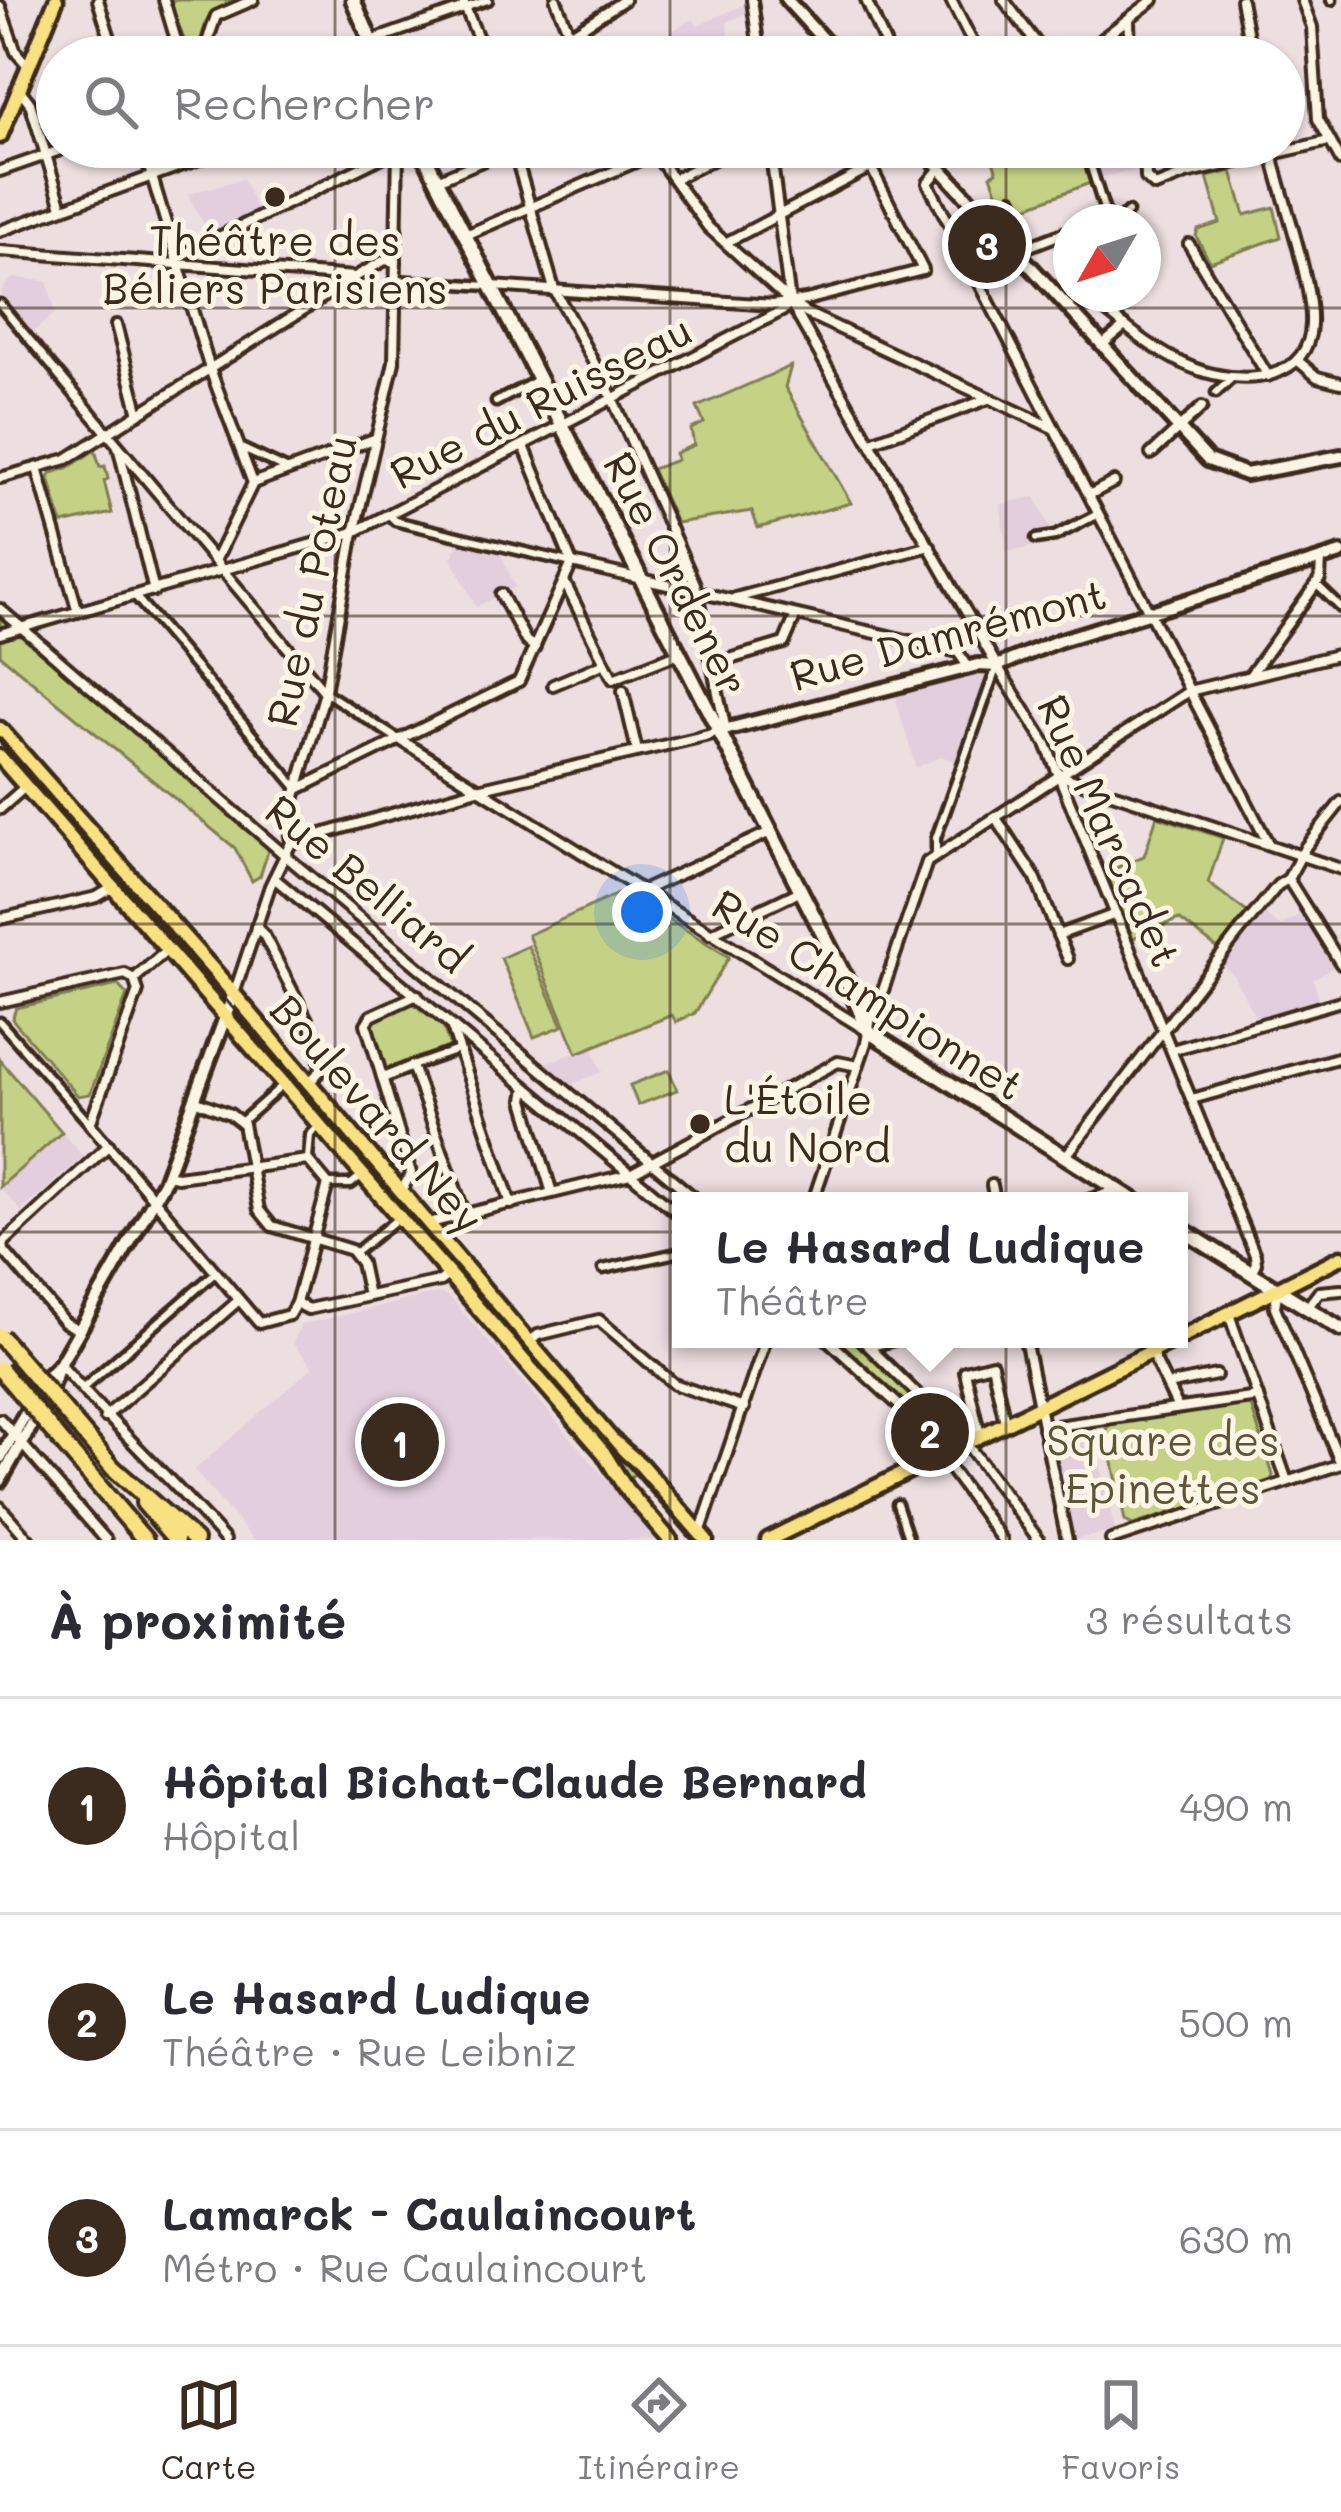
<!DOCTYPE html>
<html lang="fr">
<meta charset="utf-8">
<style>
:root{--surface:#fff;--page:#f2f2f3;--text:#2b2b33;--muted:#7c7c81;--line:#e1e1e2;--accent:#3b2a1e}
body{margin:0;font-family:Mali,sans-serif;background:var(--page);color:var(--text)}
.compass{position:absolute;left:1053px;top:204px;width:108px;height:108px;border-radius:50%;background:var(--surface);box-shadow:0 3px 9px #0004;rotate:231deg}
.you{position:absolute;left:642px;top:912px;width:42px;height:42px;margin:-30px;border:9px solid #fff;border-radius:50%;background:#1a73e8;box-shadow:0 0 0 18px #1a73e833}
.badge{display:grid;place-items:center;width:78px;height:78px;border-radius:50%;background:var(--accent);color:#fff;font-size:39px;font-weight:700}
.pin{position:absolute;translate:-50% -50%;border:6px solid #fff;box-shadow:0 3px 12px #0006}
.popup{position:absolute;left:672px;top:1192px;width:516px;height:156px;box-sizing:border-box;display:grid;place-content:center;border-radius:0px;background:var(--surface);filter:drop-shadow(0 3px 9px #0005);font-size:39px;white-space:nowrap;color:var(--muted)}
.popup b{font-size:45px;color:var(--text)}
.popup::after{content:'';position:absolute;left:50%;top:100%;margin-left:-24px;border:24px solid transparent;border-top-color:var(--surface)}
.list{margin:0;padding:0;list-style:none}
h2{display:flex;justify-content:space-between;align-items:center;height:156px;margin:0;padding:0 48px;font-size:51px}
h2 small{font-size:39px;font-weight:400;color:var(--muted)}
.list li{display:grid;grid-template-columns:78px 1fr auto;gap:36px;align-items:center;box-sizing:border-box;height:216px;padding:0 48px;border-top:3px solid var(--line)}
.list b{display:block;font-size:45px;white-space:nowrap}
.list p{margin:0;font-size:39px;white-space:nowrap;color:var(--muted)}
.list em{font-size:39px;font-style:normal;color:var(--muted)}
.icon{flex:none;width:66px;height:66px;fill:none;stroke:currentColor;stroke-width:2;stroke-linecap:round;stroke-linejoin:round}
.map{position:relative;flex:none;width:1341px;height:1540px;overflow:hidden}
.search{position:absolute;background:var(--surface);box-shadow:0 3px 9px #0004;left:36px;right:36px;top:36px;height:132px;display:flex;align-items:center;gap:30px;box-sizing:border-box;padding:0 42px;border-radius:66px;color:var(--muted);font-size:45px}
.sheet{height:804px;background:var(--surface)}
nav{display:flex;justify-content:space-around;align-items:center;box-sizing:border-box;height:168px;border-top:3px solid var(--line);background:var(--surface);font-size:33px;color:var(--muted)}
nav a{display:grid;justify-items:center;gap:6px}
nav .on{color:var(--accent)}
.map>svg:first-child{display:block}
.built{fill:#e2cedc}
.green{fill:#c5d286;stroke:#807e52;stroke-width:3}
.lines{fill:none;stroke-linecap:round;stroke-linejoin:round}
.pedestrian-casing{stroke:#3b2a1e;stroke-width:15}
.minor-casing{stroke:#3b2a1e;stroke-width:16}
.tertiary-casing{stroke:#3b2a1e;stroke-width:20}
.secondary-casing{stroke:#3b2a1e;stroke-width:21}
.primary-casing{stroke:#3b2a1e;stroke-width:21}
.trunk-casing{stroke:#3b2a1e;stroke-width:22}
.pedestrian{stroke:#fcf5e5;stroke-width:6}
.minor{stroke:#fcf5e5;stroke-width:8}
.tertiary{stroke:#fcf5e5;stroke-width:10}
.secondary{stroke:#fcf5e5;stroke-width:12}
.primary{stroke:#f8e181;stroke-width:12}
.trunk{stroke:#f8e181;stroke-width:14}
.tram{stroke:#3b2a1e;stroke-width:3}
.trunk-bridge-casing{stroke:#3b2a1e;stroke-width:22;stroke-linecap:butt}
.trunk-bridge{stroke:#f8e181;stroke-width:14}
.grid{fill:none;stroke:#3b2a1e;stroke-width:3;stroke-opacity:0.55}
.poi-dot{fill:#3b2a1e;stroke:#fcf5e5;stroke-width:4.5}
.labels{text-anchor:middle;stroke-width:10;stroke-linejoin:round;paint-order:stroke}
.poi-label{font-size:42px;fill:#3b2a1e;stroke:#fcf5e5}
.street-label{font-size:42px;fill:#3b2a1e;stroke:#fcf5e5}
.park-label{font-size:42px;fill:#5e5438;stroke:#fcf5e5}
</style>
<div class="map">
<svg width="1341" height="1540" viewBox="0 0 1341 1540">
<rect width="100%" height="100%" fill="#eddee0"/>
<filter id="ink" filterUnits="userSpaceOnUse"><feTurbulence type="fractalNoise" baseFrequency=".00833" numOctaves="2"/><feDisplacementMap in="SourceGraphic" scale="24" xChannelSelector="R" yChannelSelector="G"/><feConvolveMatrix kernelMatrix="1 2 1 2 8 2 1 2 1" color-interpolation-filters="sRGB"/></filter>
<g filter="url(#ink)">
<g class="built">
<polygon points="745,4 746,13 727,22 730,50 718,57 679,57 667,34 693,19 698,26"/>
<polygon points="1090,147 1139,147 1141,169 1097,178"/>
<polygon points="243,179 257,210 209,234 188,194"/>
<polygon points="13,278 47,281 55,313 33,332 0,292"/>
<polygon points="1035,497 1051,529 1035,533 1037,546 1006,552 1001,504"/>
<polygon points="458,543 501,555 515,587 476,607 452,559"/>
<polygon points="983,674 985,677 955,762 941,756 916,768 895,696"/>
<polygon points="1302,913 1335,966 1313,979 1319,1000 1256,1018 1232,973 1223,966 1264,914 1280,926"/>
<polygon points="592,1047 602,1072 569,1085 544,1064"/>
<polygon points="62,1133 83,1156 21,1211 0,1187"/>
<polygon points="438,1293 450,1297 658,1540 254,1540 194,1470 313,1367 293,1343 301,1325"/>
<polygon points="1088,1429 1093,1433 1115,1531 1073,1540 1050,1434"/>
</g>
<g class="green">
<path d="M 169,0 L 237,0 C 204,11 205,23 197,57 L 191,57 Z"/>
<polygon points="988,147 1082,147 1090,183 1021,209 1016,198 1001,203 991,175 997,172"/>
<polygon points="1153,147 1193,147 1198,165 1164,173 1159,170"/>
<polygon points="1232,171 1245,215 1274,207 1281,237 1210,262 1196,236 1198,230 1220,223 1207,177"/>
<polygon points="791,366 785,387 851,503 758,528 752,511 676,523 652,469 677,460 675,453 694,445 691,429 704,423 697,407"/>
<polygon points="95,450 100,467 105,466 108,479 104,481 112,513 62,524 49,478 52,473 68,468"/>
<polygon points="0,618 269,848 260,876 252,881 235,848 0,655"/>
<polygon points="49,793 130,886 158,913 155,916 159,920 153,925 43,798"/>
<polygon points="1157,816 1223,838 1208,883 1247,912 1218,949 1179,919 1133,938 1106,872 1144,856"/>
<polygon points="624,891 729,957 695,1013 676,1022 672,1015 577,1053 528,935"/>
<polygon points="528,946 563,1026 534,1037 501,958"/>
<polygon points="118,985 127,995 90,1094 78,1096 12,1019 16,1008"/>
<polygon points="412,1002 443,1027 450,1047 385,1069 372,1023"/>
<polygon points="248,1023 342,1129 333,1136 245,1032"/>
<polygon points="0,1060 62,1132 0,1187"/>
<polygon points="669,1070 677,1090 638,1105 630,1085"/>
<polygon points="438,1240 640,1469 626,1481 429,1248"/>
<polygon points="836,1339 858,1339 933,1412 919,1425 906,1404"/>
<polygon points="1245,1402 1251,1406 1273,1475 1271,1481 1133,1525 1125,1521 1106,1429 1110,1424"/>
</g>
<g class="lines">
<defs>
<g id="pedestrian">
<polyline points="1331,0 1332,0"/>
<polyline points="467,7 488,0"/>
<polyline points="1085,147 1105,212"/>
<polyline points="1215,147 1219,167"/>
<polyline points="901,151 906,147"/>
<polyline points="1116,222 1128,212"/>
<polyline points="395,280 488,286"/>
<polyline points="0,304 58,374"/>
<polyline points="1216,393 1233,377"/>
<polyline points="496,402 536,381"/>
<polyline points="241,448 286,469"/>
<polyline points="389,515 395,521 572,563"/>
<polyline points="1036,539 1055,536 1098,514"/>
<polyline points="1316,584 1341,608"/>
<polyline points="136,597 298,789"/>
<polyline points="325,692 398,739"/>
<polyline points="936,855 936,838 997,666"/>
<polyline points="0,1022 89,1123"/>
<polyline points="412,1066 458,1050"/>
<polyline points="241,1122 284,1084"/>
<polyline points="308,1159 310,1135 317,1128"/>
<polyline points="328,1184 351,1184 362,1175"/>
<polyline points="355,1253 397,1219"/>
<polyline points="603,1269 681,1252"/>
<polyline points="926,1339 929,1351"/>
<polyline points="82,1389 215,1273"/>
<polyline points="897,1504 909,1540"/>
</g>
<g id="minor">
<polyline points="98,0 116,57"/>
<polyline points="164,0 181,57"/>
<polyline points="462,0 486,57"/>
<polyline points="556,0 569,33 586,57"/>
<polyline points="752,0 760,57"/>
<polyline points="866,0 891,57"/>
<polyline points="951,0 980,57"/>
<polyline points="1004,0 1047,57"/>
<polyline points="1241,0 1252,57"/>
<polyline points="1302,0 1312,27 1318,119 1341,161"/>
<polyline points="0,6 16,52 28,66"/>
<polyline points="1129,20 1130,57"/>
<polyline points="202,57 216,16 253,0"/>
<polyline points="326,57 467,7"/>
<polyline points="508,57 576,31 624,0"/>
<polyline points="948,57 956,52"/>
<polyline points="1078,57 1153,0"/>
<polyline points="20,90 30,103 62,207"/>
<polyline points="143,147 210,369 253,483 215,561"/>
<polyline points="650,147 708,227 790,302 997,666 1046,744 1255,1255 1256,1263 1251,1273"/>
<polyline points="770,147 790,302 806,313 1053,428"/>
<polyline points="1145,147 1146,178 1155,186 1186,174 1329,141"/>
<polyline points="940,168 928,183 1268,843"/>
<polyline points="0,171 69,147"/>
<polyline points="674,179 738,147"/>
<polyline points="437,180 513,148"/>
<polyline points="1012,199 1025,232 1017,251"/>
<polyline points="1093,222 1105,212"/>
<polyline points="0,231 233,147"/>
<polyline points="466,235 654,154"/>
<polyline points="1189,244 1268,376"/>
<polyline points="0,251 355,277"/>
<polyline points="1017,251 1071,230"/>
<polyline points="176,258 403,147"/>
<polyline points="492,286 773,305 806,300 923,270 871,167 727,242"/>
<polyline points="1085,294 1125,326"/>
<polyline points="116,325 139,414"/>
<path d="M 1103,344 L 1125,326 C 1149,345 1175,363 1205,372 C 1247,384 1309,381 1311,324 C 1313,285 1284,203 1274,162 L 1275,147"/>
<polyline points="1297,360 1317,377 1341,383"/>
<polyline points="58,374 324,691"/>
<polyline points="871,442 988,399"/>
<polyline points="118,446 154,591"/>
<polyline points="524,446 572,563"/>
<polyline points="1151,454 1202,407"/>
<polyline points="37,468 78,612"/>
<polyline points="0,478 67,459 355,277 385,260 396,262"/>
<polyline points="253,483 374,439"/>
<polyline points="1089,495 1114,482"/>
<polyline points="572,563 958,652 969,668"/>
<polyline points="565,583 613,679 680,653"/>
<polyline points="501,594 526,641 535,647"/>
<polyline points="735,598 930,546"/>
<polyline points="0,609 294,863 698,1201"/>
<polyline points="0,634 354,532 782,311 790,302"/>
<polyline points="719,662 784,643 796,615"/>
<polyline points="1251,674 1320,579 1321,559"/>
<polyline points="553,685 605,663"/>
<polyline points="623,691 637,751"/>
<polyline points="399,739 866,1030"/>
<polyline points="1061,776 1341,869"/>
<polyline points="298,789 519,681 572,563"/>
<polyline points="0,809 25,787"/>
<polyline points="996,818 1036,879 1058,935 1116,914"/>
<polyline points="291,843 478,789 709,735 725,726 695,584 609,391 554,289 513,147"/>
<polyline points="274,878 681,1216"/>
<polyline points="1288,879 1341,964"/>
<polyline points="642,891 770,832"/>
<polyline points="0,919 97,897 112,888"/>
<polyline points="256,927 264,935 317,1039 321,1070 308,1084"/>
<polyline points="710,934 800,891"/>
<polyline points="1058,935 1068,959"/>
<polyline points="134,979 138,991 90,1124 259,1323 289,1315 296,1303 328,1184 308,1160 177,1177 166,1175"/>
<polyline points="134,979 165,952"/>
<polyline points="234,994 270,886 291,843 288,821 325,692 352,542 394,362 398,149"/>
<polyline points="0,1002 125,974 134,979"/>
<polyline points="451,1025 511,1204"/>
<polyline points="1172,1050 1341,1001"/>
<polyline points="383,1078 412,1066 465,1215"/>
<polyline points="526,1088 524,1100 552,1193"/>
<polyline points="1192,1099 1341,1057"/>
<polyline points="194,1100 230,1114 243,1124 259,1210 272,1226 351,1250 361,1263 368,1296"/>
<polyline points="1065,1157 1237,935 1278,885 1288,879 1306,846 1341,802"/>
<polyline points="992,1185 995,1201"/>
<polyline points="402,1190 411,1173 366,1024 371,1016 417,995"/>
<polyline points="813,1201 866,1043 872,1013 878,1005 927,862 1189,691 1341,654"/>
<polyline points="1085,1201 1117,1190"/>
<polyline points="429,1223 630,1174 838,1062 858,1066"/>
<polyline points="1278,1288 1275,1307 1341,1464"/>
<polyline points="296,1303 308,1309 440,1281 448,1275"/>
<polyline points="1307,1308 1319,1292 1341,1290"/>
<polyline points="1229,1314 1287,1481"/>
<polyline points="79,1330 64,1322 4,1251 3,1243 109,1145"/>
<polyline points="827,1339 904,1410 927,1460"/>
<polyline points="861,1339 963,1439 1039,1540"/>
<polyline points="1025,1339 1067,1540"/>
<polyline points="529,1342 538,1335 599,1320 674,1384 744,1408"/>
<polyline points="872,1346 898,1339"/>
<polyline points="1151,1352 1178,1408"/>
<path d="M 60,1364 C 112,1425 172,1479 225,1540"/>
<polyline points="1167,1385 1216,1375"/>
<polyline points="105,1417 239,1300"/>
<polyline points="0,1419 106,1540"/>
<polyline points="1043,1428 1258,1397"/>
<polyline points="980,1435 965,1371 992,1364 1005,1422"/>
<polyline points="941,1456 1002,1540"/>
<polyline points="0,1507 29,1540"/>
<polyline points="700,1533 766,1339"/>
<polyline points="1111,1540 1341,1464"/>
</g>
<g id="tertiary">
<polyline points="787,0 839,57"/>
<polyline points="921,147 1208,460 1246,474 1341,456"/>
<polyline points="720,731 978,665 997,666 1058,641 1341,553"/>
<polyline points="0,1458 46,1378 58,1366"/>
<polyline points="0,1481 46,1400 60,1364 164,1182 233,996"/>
</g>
<g id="secondary">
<polyline points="353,0 378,57"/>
<polyline points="420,147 847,981 869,1032 1135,1201"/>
<polyline points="1179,1228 1341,1329"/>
</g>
<g id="primary">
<polyline points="0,136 56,0"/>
<polyline points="0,729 216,973 611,1439 641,1465 706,1540"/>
<polyline points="0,757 603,1452 626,1489 670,1540"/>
<polyline points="1179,1338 1341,1257"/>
<polyline points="768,1540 1177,1339"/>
</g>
<g id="trunk">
<polyline points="113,1468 195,1540"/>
<polyline points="93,1479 145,1540"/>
<polyline points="144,1503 176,1540"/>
</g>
</defs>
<use href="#pedestrian" class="pedestrian-casing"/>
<use href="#minor" class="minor-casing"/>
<use href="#tertiary" class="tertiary-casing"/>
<use href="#secondary" class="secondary-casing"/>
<use href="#primary" class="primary-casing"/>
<use href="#trunk" class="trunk-casing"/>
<use href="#pedestrian" class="pedestrian"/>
<use href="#minor" class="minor"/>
<use href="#tertiary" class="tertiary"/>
<use href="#secondary" class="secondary"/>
<use href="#primary" class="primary"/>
<use href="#trunk" class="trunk"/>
<polyline class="tram" points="0,738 692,1540"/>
<defs>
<g id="trunk-bridge">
<polyline points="0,1336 113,1468"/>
<polyline points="0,1369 93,1479"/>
</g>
</defs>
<use href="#trunk-bridge" class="trunk-bridge-casing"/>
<use href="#trunk-bridge" class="trunk-bridge"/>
</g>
</g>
<path class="grid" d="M 335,0 L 335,57M 670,0 L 670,57M 1006,0 L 1006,57M 335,147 L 335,1540M 670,147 L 670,1540M 1006,147 L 1006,1540M 0,308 L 1341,308M 0,616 L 1341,616M 0,924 L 1341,924M 0,1232 L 1341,1232"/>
<g class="poi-dot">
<circle cx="275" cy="197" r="12"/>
<circle cx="700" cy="1124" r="12"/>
</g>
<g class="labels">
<g class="poi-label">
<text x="275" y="256">Théâtre des<tspan x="275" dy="48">Béliers Parisiens</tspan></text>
<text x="724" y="1115" text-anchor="start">L'Étoile<tspan x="724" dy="48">du Nord</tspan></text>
</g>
<g class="street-label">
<text transform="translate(541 402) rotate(-27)" y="15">Rue du Ruisseau</text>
<text transform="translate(676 574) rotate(63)" y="15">Rue Ordener</text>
<text transform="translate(312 581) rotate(-78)" y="15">Rue du Poteau</text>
<text transform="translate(948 635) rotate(-15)" y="15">Rue Damrémont</text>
<text transform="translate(1109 831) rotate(66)" y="15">Rue Marcadet</text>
<text transform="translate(367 884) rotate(40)" y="15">Rue Belliard</text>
<text transform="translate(868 995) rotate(32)" y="15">Rue Championnet</text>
<text transform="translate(377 1114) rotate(49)" y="15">Boulevard Ney</text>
</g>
<g class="park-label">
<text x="1163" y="1456">Square des<tspan x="1163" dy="48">Epinettes</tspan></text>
</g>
</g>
</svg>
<svg class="compass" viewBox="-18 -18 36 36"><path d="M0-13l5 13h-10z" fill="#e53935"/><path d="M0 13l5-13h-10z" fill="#7c7c81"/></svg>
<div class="you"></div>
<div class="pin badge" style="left:400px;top:1442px">1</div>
<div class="pin badge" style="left:930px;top:1432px">2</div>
<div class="popup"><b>Le Hasard Ludique</b>Théâtre</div>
<div class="pin badge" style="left:987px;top:244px">3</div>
<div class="search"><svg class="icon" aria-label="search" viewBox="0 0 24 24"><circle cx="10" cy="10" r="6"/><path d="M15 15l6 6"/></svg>Rechercher</div>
</div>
<section class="sheet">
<h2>À proximité<small>3 résultats</small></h2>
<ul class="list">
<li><span class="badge">1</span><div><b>Hôpital Bichat-Claude Bernard</b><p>Hôpital</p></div><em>490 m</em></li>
<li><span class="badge">2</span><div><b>Le Hasard Ludique</b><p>Théâtre · Rue Leibniz</p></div><em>500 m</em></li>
<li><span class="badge">3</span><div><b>Lamarck - Caulaincourt</b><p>Métro · Rue Caulaincourt</p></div><em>630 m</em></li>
</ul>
</section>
<nav>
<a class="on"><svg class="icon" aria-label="map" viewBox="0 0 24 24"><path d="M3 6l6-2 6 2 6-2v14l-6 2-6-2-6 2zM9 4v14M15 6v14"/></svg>Carte</a>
<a><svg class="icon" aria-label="directions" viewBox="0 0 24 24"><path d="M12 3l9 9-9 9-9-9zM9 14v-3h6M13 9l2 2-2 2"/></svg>Itinéraire</a>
<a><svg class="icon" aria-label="saved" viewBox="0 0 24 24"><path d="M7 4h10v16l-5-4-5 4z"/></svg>Favoris</a>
</nav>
